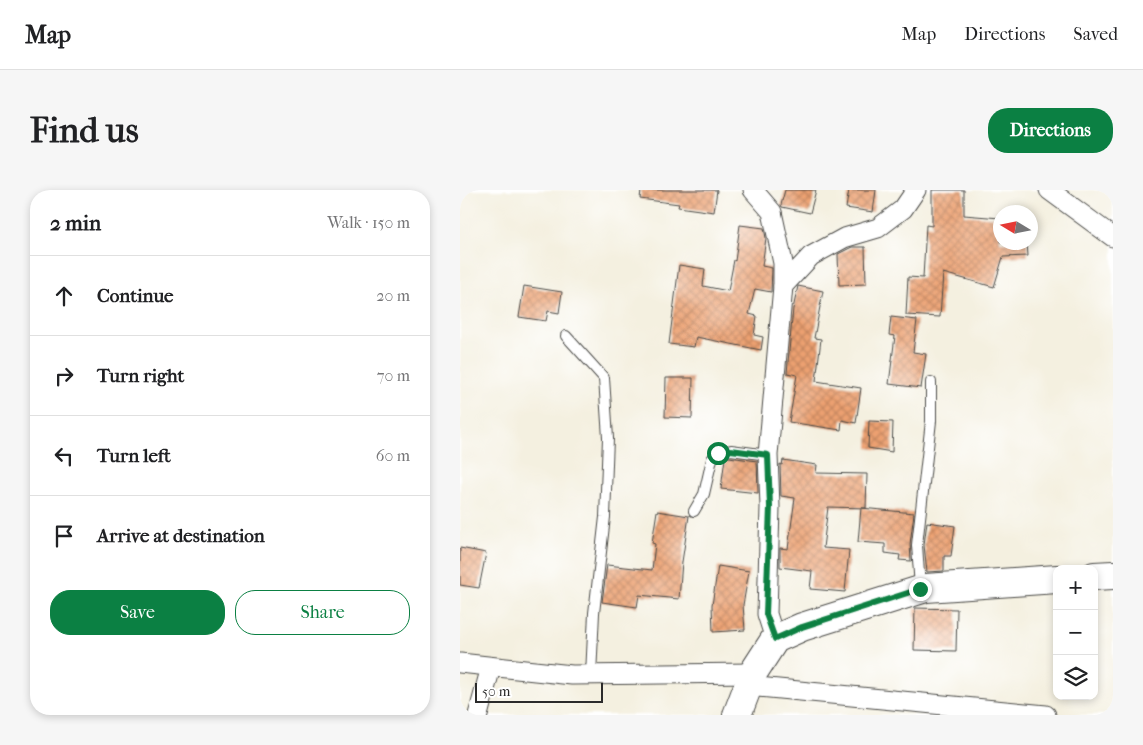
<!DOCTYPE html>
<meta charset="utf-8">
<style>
:root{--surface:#fff;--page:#f6f6f6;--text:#202124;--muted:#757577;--line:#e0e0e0;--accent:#0b8043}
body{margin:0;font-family:"IM FELL French Canon",serif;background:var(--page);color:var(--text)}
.controls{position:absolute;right:15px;bottom:15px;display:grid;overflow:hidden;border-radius:10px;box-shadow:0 2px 8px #0003}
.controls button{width:45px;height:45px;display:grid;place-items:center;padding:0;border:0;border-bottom:1px solid var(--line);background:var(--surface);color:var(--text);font:25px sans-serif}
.compass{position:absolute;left:533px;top:15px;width:45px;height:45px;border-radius:50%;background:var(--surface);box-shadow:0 2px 8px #0003;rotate:280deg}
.scale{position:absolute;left:15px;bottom:12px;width:128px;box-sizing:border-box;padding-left:5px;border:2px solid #2b2b2b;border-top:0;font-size:14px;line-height:18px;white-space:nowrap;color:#2b2b2b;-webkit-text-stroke:4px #fff;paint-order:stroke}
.stop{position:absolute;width:15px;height:15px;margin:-11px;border:4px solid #0b8043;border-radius:50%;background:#fff}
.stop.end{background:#0b8043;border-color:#fff;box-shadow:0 1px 5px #0008}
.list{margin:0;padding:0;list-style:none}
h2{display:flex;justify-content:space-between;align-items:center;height:65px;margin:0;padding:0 20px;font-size:21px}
h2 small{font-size:16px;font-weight:400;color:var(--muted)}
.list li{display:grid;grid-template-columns:32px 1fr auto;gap:15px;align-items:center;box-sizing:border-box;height:80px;padding:0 20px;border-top:1px solid var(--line)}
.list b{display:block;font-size:19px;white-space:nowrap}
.list em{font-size:16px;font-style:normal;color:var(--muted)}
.actions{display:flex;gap:10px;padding:15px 20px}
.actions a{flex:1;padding:11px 0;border:1px solid var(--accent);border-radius:20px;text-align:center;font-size:18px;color:var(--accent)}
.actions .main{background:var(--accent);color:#fff}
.icon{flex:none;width:28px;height:28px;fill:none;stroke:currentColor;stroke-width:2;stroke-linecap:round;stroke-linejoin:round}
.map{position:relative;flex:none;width:653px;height:525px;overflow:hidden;border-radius:20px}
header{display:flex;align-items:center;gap:30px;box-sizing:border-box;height:70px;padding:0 25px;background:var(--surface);border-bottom:1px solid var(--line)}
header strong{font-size:24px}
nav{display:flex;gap:28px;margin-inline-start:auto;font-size:18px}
.intro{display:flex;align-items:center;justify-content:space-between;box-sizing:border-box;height:120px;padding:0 30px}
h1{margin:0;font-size:35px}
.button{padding:12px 22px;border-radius:20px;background:var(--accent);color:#fff;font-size:18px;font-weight:700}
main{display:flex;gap:30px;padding:0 30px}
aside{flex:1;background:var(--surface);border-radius:20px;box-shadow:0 2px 8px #0003}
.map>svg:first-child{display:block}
.building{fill:url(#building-cross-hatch)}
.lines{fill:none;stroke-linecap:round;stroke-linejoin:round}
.lane-casing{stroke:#494946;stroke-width:12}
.street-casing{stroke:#494946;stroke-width:21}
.secondary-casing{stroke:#494946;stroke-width:30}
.lane{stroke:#fff;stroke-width:10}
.street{stroke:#fff;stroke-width:19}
.secondary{stroke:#fff;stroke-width:28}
.route{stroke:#0b8043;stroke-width:6}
</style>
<header>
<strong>Map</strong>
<nav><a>Map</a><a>Directions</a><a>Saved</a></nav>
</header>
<div class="intro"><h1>Find us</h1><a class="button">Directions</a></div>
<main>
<aside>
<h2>2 min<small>Walk · 150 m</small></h2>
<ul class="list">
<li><svg class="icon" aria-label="ahead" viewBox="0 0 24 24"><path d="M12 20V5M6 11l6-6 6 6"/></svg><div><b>Continue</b></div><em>20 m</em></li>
<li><svg class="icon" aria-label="right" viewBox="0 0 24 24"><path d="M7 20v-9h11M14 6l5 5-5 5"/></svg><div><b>Turn right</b></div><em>70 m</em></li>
<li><svg class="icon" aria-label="left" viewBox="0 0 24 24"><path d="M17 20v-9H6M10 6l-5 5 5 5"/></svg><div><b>Turn left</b></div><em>60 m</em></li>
<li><svg class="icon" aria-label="arrive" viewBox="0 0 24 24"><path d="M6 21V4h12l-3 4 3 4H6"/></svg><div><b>Arrive at destination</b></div></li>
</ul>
<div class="actions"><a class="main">Save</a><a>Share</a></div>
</aside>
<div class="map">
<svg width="653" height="525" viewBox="0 0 653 525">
<defs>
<pattern id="building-cross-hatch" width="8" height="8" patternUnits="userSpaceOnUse" patternTransform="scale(1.25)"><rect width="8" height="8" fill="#eca071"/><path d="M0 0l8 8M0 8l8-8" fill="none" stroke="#bf835d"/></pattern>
</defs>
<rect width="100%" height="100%" fill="#fff"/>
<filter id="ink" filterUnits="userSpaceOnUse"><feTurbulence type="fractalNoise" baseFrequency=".02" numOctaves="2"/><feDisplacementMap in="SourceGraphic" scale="10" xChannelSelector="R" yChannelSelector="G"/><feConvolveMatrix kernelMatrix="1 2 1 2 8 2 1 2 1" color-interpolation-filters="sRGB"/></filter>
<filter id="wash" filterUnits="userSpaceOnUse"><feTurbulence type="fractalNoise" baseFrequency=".0096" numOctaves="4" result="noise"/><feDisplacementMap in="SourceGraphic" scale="20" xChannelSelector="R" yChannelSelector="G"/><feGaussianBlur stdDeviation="1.12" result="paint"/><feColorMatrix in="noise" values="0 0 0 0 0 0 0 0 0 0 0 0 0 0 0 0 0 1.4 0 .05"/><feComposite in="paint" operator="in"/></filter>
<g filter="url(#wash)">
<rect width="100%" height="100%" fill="#f4f0e0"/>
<g id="blocks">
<g class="building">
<polygon points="181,0 257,0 254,22 218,17 219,14 180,9"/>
<polygon points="325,0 356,0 350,23 322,17 321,15"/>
<polygon points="389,0 416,0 413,22 386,18"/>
<polygon points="472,0 504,0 504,25 540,28 540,52 567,52 568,66 543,67 534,97 483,83 480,127 446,125 448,87 463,88 466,35 472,36"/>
<polygon points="280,35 304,38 306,48 302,76 312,78 311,102 295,99 289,124 297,126 294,145 303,147 301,160 236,147 234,157 209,154 219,75 245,79 243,96 268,101 274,70 275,71"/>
<polygon points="392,57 405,57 406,94 379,95 378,64"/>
<polygon points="64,96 102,102 99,123 88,121 86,131 59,127"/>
<polygon points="338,96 363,101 354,148 361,149 356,191 401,198 396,233 382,230 381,240 329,232 337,185 327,183 333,119"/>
<polygon points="431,127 457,130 453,162 466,164 461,198 429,194 435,146 429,145"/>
<polygon points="206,188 233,188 232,228 205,227"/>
<polygon points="409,231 433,232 432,262 408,258"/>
<polygon points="269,267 297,271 298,303 261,299 265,268"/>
<polygon points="323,270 357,275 356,283 407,284 406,318 368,317 363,358 389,360 385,402 350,399 352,381 320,377 320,358 328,359 335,308 321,306 320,274 322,275"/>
<polygon points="401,318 454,323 450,354 451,371 439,370 440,365 425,363 425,354 398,352"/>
<polygon points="197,321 229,326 222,372 219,409 179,405 177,417 142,412 147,375 192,380 195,354 192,353"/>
<polygon points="467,332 495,336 491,366 484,366 484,381 467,382 464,355"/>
<polygon points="0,358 26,363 19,398 0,395"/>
<polygon points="258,376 289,381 283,415 285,440 253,442 252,415"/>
<polygon points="455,418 497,419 496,461 454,460"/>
</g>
</g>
</g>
<g filter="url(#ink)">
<use href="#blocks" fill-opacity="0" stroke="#494946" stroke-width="1"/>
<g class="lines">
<defs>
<g id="lane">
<polyline points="106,146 144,188 148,248 145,327 134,423 131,485"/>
<polyline points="234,321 244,304 252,269 258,263 271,260 308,265"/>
<polyline points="460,398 457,355 471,231 471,192"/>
</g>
<g id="street">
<polyline points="293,0 312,22 323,73 323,96"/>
<polyline points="589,0 653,47"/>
<polyline points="315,449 307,424 310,317 308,265 323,96 351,66 384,48 418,38 443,19 456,0"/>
<polyline points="0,473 112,485 293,483"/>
<polyline points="288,496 586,525"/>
<polyline points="18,525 31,477"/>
</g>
<g id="secondary">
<polyline points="634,386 653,385"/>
<polyline points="277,525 293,483 315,449 342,437 466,398 597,389"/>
</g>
</defs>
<use href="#lane" class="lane-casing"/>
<use href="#street" class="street-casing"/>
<use href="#secondary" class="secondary-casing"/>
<use href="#lane" class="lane"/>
<use href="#street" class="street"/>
<use href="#secondary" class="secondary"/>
</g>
</g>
<g class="lines" filter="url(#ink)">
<polyline class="route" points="258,263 271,260 308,265 310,317 306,424 315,449 342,437 460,399"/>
</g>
</svg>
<div class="controls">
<button>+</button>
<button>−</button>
<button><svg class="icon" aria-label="layers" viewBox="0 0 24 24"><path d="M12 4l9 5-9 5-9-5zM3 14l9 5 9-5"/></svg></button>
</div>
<svg class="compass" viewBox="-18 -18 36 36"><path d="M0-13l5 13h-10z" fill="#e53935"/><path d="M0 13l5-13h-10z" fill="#757577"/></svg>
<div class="scale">50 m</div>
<div class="stop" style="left:258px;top:263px"></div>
<div class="stop end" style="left:460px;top:399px"></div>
</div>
</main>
